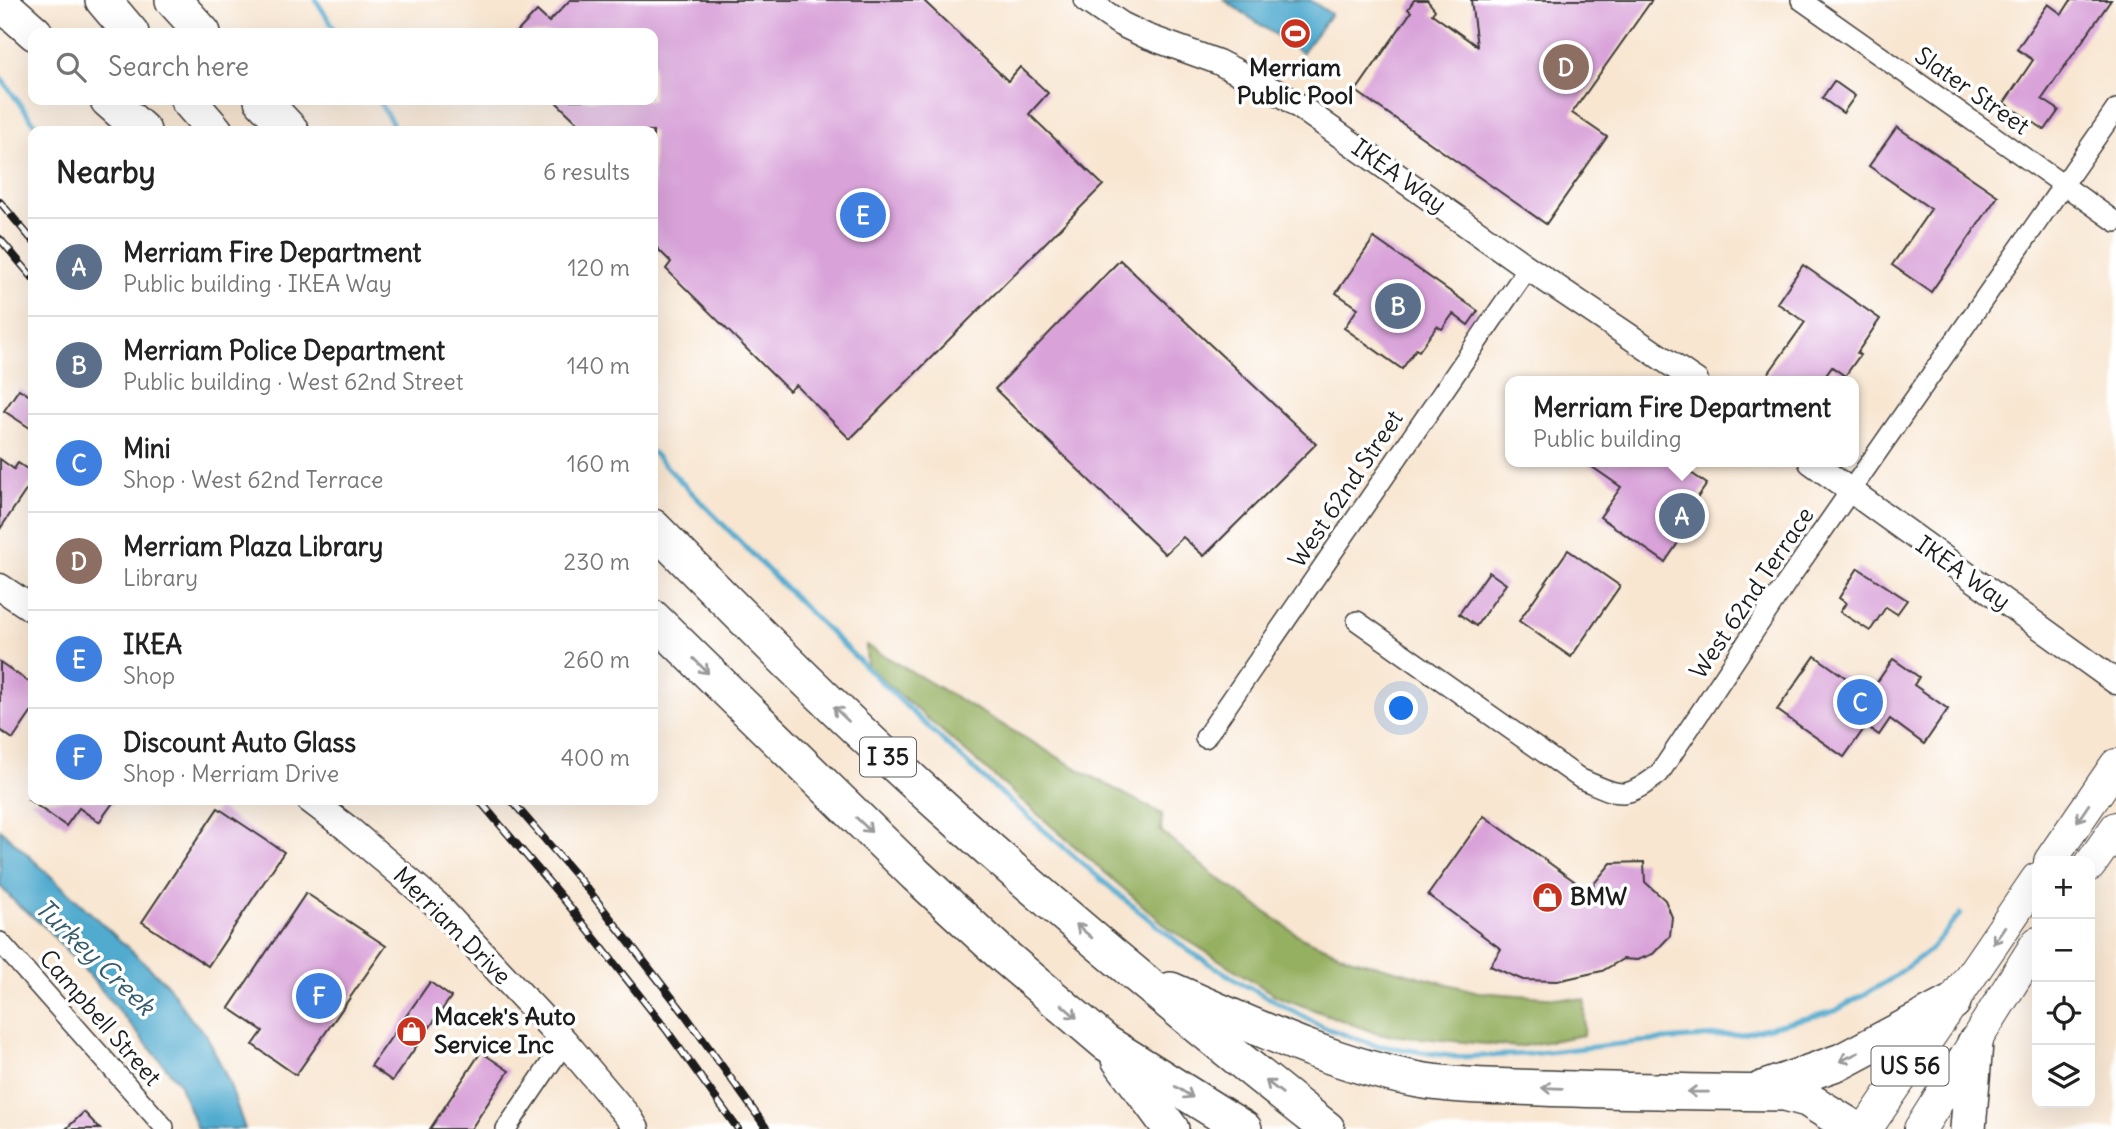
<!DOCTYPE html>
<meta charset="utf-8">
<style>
:root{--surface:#fff;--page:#f2f2f2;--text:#222;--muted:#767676;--line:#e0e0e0;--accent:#c8321e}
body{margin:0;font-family:Delius,sans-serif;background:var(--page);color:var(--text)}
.controls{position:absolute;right:21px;bottom:21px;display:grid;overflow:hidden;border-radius:14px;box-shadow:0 7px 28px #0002}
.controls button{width:63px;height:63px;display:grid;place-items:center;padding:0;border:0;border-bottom:2px solid var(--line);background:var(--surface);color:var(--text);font:35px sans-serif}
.you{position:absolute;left:1402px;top:709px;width:24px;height:24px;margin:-18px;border:5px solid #fff;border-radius:50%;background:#1a73e8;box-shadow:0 0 0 10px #1a73e833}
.badge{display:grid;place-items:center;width:46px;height:46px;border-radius:50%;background:var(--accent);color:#fff;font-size:23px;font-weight:700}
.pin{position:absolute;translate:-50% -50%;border:4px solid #fff;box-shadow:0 2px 7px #0006}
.popup{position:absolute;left:1505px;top:376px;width:354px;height:91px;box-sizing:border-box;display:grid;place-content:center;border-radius:14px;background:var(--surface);filter:drop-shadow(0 2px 5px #0005);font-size:23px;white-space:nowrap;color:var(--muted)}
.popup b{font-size:26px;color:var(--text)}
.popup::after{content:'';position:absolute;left:50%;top:100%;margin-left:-14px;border:14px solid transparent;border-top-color:var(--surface)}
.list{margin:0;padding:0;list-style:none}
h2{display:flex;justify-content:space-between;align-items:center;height:91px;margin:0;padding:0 28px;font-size:30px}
h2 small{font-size:23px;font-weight:400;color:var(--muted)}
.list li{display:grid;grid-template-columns:46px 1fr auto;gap:21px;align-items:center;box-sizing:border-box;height:98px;padding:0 28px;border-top:2px solid var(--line)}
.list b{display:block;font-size:26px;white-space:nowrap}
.list p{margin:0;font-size:23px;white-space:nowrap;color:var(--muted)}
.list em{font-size:23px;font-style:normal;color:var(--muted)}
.icon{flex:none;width:38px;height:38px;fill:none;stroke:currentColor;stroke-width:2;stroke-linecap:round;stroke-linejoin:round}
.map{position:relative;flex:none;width:2116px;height:1129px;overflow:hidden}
.search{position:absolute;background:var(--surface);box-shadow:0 7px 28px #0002;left:28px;top:28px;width:630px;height:77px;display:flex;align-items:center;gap:18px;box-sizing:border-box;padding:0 24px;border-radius:14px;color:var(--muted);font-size:26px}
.panel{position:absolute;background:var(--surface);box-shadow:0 7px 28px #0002;left:28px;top:126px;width:630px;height:679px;border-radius:14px}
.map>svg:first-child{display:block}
.forest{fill:#96b062;stroke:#59663f;stroke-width:2}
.water{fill:#51abcf;stroke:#366476;stroke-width:2}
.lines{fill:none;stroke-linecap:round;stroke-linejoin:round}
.stream{stroke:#51abcf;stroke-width:5}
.building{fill:#d9a3d9}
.minor-casing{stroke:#3d3a37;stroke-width:22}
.tertiary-casing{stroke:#3d3a37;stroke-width:27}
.secondary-casing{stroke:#3d3a37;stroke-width:29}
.trunk-casing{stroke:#3d3a37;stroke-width:34}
.motorway-casing{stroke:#3d3a37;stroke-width:38}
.minor{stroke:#fff;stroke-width:19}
.tertiary{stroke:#fff;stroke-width:24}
.secondary{stroke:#fff;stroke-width:26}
.trunk{stroke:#fff;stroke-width:32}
.motorway{stroke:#fff;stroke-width:35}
.rail-casing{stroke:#1c1c1c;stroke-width:8}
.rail{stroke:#fff;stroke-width:5;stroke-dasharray:16;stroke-linecap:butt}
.oneway{stroke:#999}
.labels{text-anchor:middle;stroke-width:7;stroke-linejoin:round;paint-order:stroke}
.shield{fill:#fff;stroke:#606060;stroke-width:2}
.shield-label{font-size:23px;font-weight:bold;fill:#1c1c1c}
.poi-label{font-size:24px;font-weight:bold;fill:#1c1c1c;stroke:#fff;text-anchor:start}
.street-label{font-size:24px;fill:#1c1c1c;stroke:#fff}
.water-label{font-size:26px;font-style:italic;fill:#345c6d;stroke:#fff}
</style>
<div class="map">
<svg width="2116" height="1129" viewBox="0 0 2116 1129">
<rect width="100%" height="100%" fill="#fff"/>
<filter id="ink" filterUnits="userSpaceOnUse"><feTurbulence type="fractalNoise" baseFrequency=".0143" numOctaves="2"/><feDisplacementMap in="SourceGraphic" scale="14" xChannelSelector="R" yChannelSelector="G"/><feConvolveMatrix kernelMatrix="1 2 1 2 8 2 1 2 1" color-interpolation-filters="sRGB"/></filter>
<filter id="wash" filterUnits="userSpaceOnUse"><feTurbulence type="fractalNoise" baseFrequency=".00686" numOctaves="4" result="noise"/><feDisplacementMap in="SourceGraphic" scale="28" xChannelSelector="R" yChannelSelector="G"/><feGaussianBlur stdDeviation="1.57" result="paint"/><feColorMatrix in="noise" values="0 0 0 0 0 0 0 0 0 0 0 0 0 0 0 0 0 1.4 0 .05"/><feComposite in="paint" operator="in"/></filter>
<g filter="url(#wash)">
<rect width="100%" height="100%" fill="#f8e6d1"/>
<polygon class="forest" points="866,645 1085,773 1162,814 1161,831 1211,873 1301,937 1353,959 1478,992 1585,1000 1584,1035 1518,1047 1378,1034 1277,996 1171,930 867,666"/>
<g class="water">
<polygon points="1224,0 1310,0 1331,14 1302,53"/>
<polygon points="0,829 168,985 190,1018 206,1034 229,1082 245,1129 197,1129 179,1083 89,975 45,927 17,904 0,886"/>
</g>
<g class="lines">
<g class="stream">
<polyline points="316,0 337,33"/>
<polyline points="0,77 40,131"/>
<polyline points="378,100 397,131"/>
<polyline points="653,453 801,604 909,709 981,776 1125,900 1189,951 1241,983 1323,1027 1374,1045 1457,1057 1530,1054 1638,1042 1742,1034 1835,1011 1888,981 1931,949 1960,914"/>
</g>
</g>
<g id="blocks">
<g class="building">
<polygon points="570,0 923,0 1008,81 1020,67 1048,93 1029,114 1103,185 850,439 796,385 789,391 666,269 671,262 653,244 653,131 586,131 554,100 653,100 653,33 516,33 537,11 549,22"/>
<polygon points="1414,0 1427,0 1435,10 1432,14 1477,46 1471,0 1652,0 1572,113 1607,137 1546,224 1356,91 1411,12 1408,9"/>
<polygon points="2071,0 2111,0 2042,99 2059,110 2045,130 2004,103 2033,60 2017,49 2048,4 2062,14"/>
<polygon points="1834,81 1855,96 1843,113 1822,98"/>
<polygon points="1897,127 1998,196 1931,292 1892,265 1931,209 1869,166"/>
<polygon points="1374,238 1478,311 1468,325 1453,314 1442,329 1437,326 1419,351 1416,349 1402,369 1344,328 1358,308 1336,293"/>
<polygon points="1120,260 1316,444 1204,556 1183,537 1165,554 995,389"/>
<polygon points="1803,265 1880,319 1857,353 1860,355 1845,376 1832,367 1822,381 1763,381 1805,322 1777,303"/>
<polygon points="19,389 33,398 33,430 4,411"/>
<polygon points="0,459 14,469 18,463 33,473 33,480 0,529"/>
<polygon points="1585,462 1675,462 1707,484 1684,517 1692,522 1665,562 1600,517 1621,487"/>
<polygon points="1568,550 1620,586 1571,657 1519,621"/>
<polygon points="1858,568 1907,600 1897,614 1886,607 1870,631 1840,612 1846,603 1839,598"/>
<polygon points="1489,572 1506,584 1476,626 1459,614"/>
<polygon points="1815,656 1869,694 1893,659 1919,677 1914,685 1948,709 1924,744 1890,719 1879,735 1866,726 1844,757 1777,710"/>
<polygon points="0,662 33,685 33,710 13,739 0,730"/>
<polygon points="29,800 115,800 99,822 79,808 66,826"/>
<polygon points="218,808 284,852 208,966 142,922"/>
<polygon points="1484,816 1588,891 1611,863 1644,862 1645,882 1665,900 1672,917 1670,936 1653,954 1637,960 1623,959 1602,971 1557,981 1523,980 1490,966 1501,949 1428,895"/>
<polygon points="306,893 386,946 296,1075 253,1045 263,1031 229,1008"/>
<polygon points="430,982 451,997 392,1081 371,1066"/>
<polygon points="481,1052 509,1071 471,1129 430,1129"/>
<polygon points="84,1112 100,1129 66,1129"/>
</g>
</g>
</g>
<g filter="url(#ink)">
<use href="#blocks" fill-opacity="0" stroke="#3d3a37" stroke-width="2"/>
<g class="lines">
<defs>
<g id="minor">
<polyline points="1801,0 2116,222"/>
<path d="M 1357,621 L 1581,779 C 1620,795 1623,802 1659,774 L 1787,582 L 2116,109"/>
<polyline points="1205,738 1528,268"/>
<polyline points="0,942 164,1127"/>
<polyline points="506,1129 565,1042"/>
</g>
<g id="tertiary">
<polyline points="1086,0 1121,24 1146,36 1218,62 1286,97 1528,268 1696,381"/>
<polyline points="1811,462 2116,682"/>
</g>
<g id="secondary">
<polyline points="0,587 33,609"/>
<polyline points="310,800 347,828 436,904 565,1042 630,1119 636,1129"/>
</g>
<g id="trunk">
<polyline points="2050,861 2116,765"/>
<polyline points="2090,865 2116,828"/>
<polyline points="1866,1129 2037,879"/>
<polyline points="1920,1129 2037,943"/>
</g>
<g id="motorway">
<polyline points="103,0 131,33"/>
<polyline points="173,0 203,33"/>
<polyline points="0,2 35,33"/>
<polyline points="108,100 143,131"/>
<polyline points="188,100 215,131"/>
<polyline points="262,100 291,131"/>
<path d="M 653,527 C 748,623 844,720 945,810 C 1069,921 1197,1027 1327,1129"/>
<polyline points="653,618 915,874 1005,957 1106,1043 1244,1129"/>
<path d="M 1171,990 C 1252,1025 1332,1064 1419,1080 C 1459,1087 1501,1086 1541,1088 C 1622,1091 1703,1092 1785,1093 L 1807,1099 L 1855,1129"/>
<polyline points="1119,1059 1171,1129"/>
<polyline points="1762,1089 1842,1061 1953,1002"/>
<polyline points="1968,1129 1975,1043"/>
</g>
</defs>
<use href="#minor" class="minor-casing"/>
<use href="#tertiary" class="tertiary-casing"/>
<use href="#secondary" class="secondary-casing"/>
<use href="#trunk" class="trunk-casing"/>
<use href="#motorway" class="motorway-casing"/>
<use href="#minor" class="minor"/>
<use href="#tertiary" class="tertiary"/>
<use href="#secondary" class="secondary"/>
<use href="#trunk" class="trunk"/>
<use href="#motorway" class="motorway"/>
<defs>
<g id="rail">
<polyline points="0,202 33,241"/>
<polyline points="0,239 33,278"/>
<polyline points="479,800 570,907 665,1028 738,1129"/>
<polyline points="511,800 590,892 684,1013 767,1129"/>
</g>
</defs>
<use href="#rail" class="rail-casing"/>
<use href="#rail" class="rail"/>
</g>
<defs><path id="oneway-shaft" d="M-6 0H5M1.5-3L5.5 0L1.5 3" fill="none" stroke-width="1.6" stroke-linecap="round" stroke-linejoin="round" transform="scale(1.75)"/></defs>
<g class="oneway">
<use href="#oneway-shaft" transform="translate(701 666) rotate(45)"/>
<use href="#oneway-shaft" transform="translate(841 714) rotate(-136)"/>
<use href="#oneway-shaft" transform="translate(2083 813) rotate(124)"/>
<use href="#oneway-shaft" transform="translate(864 825) rotate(44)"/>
<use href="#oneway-shaft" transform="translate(1084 931) rotate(-139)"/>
<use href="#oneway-shaft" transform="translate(1999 935) rotate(124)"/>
<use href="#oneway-shaft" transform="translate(1069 1011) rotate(41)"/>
<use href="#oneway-shaft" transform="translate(1849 1057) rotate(155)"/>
<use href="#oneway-shaft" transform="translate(1274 1087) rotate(-142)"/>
<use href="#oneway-shaft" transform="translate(1552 1088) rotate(-178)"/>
<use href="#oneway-shaft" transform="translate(1184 1092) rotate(32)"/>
<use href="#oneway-shaft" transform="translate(1698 1092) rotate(-179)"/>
</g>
</g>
<defs>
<symbol id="stadium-disc" viewBox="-11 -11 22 22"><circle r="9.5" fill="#c8321e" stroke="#fff"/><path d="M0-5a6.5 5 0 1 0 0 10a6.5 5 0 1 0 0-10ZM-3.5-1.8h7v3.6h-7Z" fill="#fff"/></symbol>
<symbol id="shop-disc" viewBox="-11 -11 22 22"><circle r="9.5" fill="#c8321e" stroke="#fff"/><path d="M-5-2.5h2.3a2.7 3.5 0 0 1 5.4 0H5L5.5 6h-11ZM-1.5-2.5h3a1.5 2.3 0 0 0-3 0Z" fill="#fff"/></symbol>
</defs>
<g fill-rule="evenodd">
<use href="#stadium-disc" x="1278" y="16" width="35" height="35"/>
<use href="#shop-disc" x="1530" y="880" width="35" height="35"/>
<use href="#shop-disc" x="394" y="1014" width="35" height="35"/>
</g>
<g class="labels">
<g class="shield">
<rect x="860" y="737.5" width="56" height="39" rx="5"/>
<rect x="1871.5" y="1046.5" width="77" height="39" rx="5"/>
</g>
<g class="shield-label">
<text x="888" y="765">I 35</text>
<text x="1910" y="1074">US 56</text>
</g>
<g class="poi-label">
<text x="1295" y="76" text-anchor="middle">Merriam<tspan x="1295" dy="28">Public Pool</tspan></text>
<text x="1570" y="905">BMW</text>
<text x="434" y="1025">Macek's Auto<tspan x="434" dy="28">Service Inc</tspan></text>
</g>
<g class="street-label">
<text transform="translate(1972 91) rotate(35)" y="8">Slater Street</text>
<text transform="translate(1399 176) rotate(35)" y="8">IKEA Way</text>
<text transform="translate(1346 489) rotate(-56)" y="8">West 62nd Street</text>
<text transform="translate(1963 573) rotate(35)" y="8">IKEA Way</text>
<text transform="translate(1752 593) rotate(-56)" y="8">West 62nd Terrace</text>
<text transform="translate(452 926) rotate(45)" y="8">Merriam Drive</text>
<text transform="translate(100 1018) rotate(49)" y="8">Campbell Street</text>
</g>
<g class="water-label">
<text transform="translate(95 957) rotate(44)" y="9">Turkey Creek</text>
</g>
</g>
</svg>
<div class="controls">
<button>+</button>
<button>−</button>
<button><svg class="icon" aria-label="locate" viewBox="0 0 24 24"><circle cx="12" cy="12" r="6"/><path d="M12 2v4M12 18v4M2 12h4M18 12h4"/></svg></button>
<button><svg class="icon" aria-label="layers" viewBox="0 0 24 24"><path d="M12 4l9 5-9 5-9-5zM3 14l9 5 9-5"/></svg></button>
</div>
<div class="you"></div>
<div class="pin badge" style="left:1682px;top:516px;background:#5c6f8a">A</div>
<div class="popup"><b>Merriam Fire Department</b>Public building</div>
<div class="pin badge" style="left:1398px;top:306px;background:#5c6f8a">B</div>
<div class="pin badge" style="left:1860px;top:702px;background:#3f7fe0">C</div>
<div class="pin badge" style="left:1566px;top:67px;background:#8d6e63">D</div>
<div class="pin badge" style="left:863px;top:215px;background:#3f7fe0">E</div>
<div class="pin badge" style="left:319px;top:996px;background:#3f7fe0">F</div>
<div class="search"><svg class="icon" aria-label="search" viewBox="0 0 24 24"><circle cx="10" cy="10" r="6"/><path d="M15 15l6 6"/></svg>Search here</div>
<section class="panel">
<h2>Nearby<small>6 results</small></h2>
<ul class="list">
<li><span class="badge" style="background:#5c6f8a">A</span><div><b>Merriam Fire Department</b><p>Public building · IKEA Way</p></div><em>120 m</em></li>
<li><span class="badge" style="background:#5c6f8a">B</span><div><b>Merriam Police Department</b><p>Public building · West 62nd Street</p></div><em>140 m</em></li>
<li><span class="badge" style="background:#3f7fe0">C</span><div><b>Mini</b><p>Shop · West 62nd Terrace</p></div><em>160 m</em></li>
<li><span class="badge" style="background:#8d6e63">D</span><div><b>Merriam Plaza Library</b><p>Library</p></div><em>230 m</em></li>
<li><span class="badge" style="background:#3f7fe0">E</span><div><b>IKEA</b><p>Shop</p></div><em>260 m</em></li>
<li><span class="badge" style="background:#3f7fe0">F</span><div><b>Discount Auto Glass</b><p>Shop · Merriam Drive</p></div><em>400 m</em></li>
</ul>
</section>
</div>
